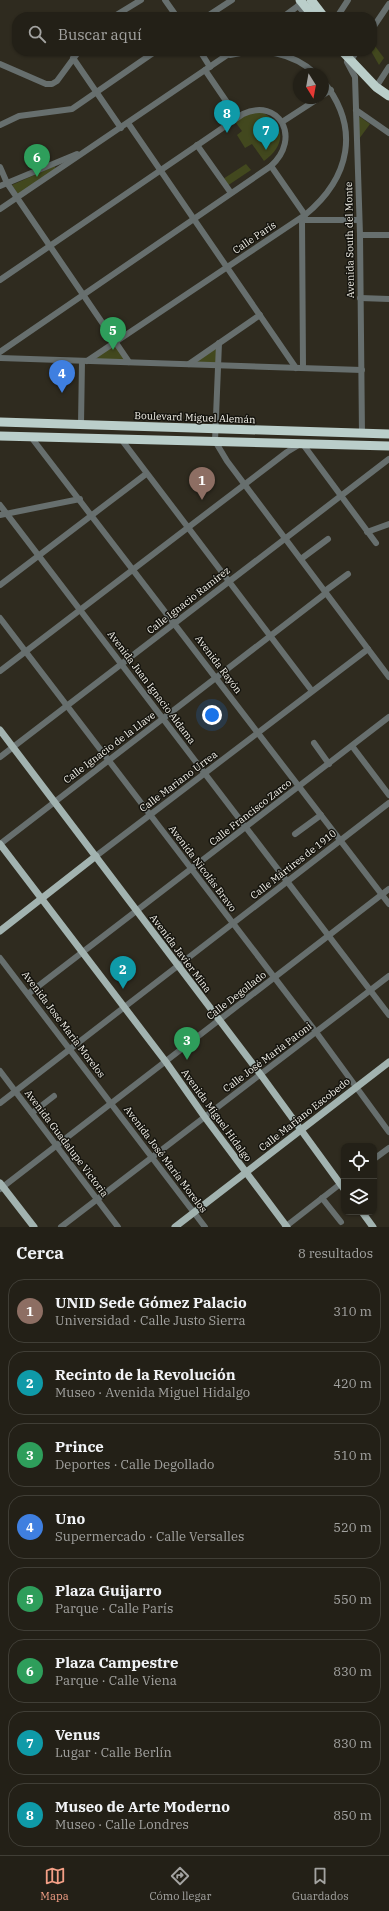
<!DOCTYPE html>
<html lang="es">
<meta charset="utf-8">
<style>
:root{--surface:#232017;--page:#2f2d24;--text:#f1f3f6;--muted:#a3a3a1;--line:#403e36;--accent:#f39f86}
body{margin:0;font-family:"IBM Plex Serif",serif;background:var(--page);color:var(--text)}
.controls{position:absolute;right:12px;bottom:12px;display:grid;overflow:hidden;border-radius:8px;box-shadow:0 1px 3px #0004}
.controls button{width:36px;height:36px;display:grid;place-items:center;padding:0;border:0;border-bottom:1px solid var(--line);background:var(--surface);color:var(--text);font:20px sans-serif}
.compass{position:absolute;left:293px;top:68px;width:36px;height:36px;border-radius:50%;background:var(--surface);box-shadow:0 1px 3px #0004;rotate:169deg}
.you{position:absolute;left:212px;top:715px;width:14px;height:14px;margin:-10px;border:3px solid #fff;border-radius:50%;background:#1a73e8;box-shadow:0 0 0 6px #1a73e833}
.badge{display:grid;place-items:center;width:26px;height:26px;border-radius:50%;background:var(--accent);color:#fff;font-size:13px;font-weight:700}
.pin{position:absolute;translate:-50% -33px;filter:drop-shadow(0 1px 2px #0008)}
.pin::after{content:'';position:absolute;top:21px;width:14px;height:12px;background:inherit;clip-path:polygon(0 0,100% 0,50% 100%)}
.list{margin:0;padding:0;list-style:none}
h2{display:flex;justify-content:space-between;align-items:center;height:52px;margin:0;padding:0 16px;font-size:17px}
h2 small{font-size:13px;font-weight:400;color:var(--muted)}
.list li{display:grid;grid-template-columns:26px 1fr auto;gap:12px;align-items:center;box-sizing:border-box;height:64px;margin:0 8px 8px;padding:0 8px;border:1px solid var(--line);border-radius:16px}
.list b{display:block;font-size:15px;white-space:nowrap}
.list p{margin:0;font-size:13px;white-space:nowrap;color:var(--muted)}
.list em{font-size:13px;font-style:normal;color:var(--muted)}
.icon{flex:none;width:22px;height:22px;fill:none;stroke:currentColor;stroke-width:2;stroke-linecap:round;stroke-linejoin:round}
.map{position:relative;flex:none;width:389px;height:1227px;overflow:hidden}
.search{position:absolute;background:var(--surface);box-shadow:0 1px 3px #0004;left:12px;right:12px;top:12px;height:44px;display:flex;align-items:center;gap:10px;box-sizing:border-box;padding:0 14px;border-radius:16px;color:var(--muted);font-size:15px}
.sheet{height:628px;background:var(--surface)}
nav{display:flex;justify-content:space-around;align-items:center;box-sizing:border-box;height:56px;border-top:1px solid var(--line);background:var(--surface);font-size:11px;color:var(--muted)}
nav a{display:grid;justify-items:center;gap:2px}
nav .on{color:var(--accent)}
.map>svg:first-child{display:block}
.green{fill:#42481e}
.lines{fill:none;stroke-linecap:round;stroke-linejoin:round}
.minor{stroke:#676f6e;stroke-width:6}
.major{stroke:#a2b3b0;stroke-width:7}
.highway{stroke:#baceca;stroke-width:9}
.labels{text-anchor:middle;stroke-width:3;stroke-linejoin:round;paint-order:stroke}
.street-label{font-size:10px;fill:#f4f2ea;stroke:#15140e}
</style>
<div class="map">
<svg width="389" height="1227" viewBox="0 0 389 1227">
<rect width="100%" height="100%" fill="#2f2b1f"/>
<g class="green">
<polygon points="375,46 384,58 379,65 371,51"/>
<path d="M 259,111 C 286,122 287,145 264,161 L 252,144 L 245,148 L 237,135 L 242,131 L 233,119 Z"/>
<polygon points="360,117 370,124 359,139 357,118"/>
<polygon points="246,164 251,170 227,186 223,179"/>
<polygon points="55,166 56,170 18,194 12,185"/>
<polygon points="117,341 129,361 89,360"/>
<polygon points="218,343 216,364 185,363"/>
</g>
<g class="lines">
<g class="minor">
<polyline points="165,0 177,17"/>
<polyline points="298,6 308,17"/>
<polyline points="113,17 141,0"/>
<polyline points="206,17 232,0"/>
<polyline points="283,17 298,6 300,1"/>
<polyline points="337,17 348,0"/>
<polyline points="372,29 389,4"/>
<polyline points="200,51 210,67"/>
<path d="M 230,55 C 261,47 292,52 316,74"/>
<polyline points="73,58 121,128"/>
<polyline points="347,62 355,77 360,235 362,434"/>
<polyline points="350,62 357,51"/>
<polyline points="0,64 46,84 52,84 57,81 79,51"/>
<polyline points="205,70 237,117"/>
<polyline points="376,87 389,67"/>
<polyline points="323,95 331,90"/>
<polyline points="356,110 389,133"/>
<polyline points="282,122 319,98"/>
<polyline points="128,123 296,368"/>
<polyline points="0,125 19,116 72,109 156,51"/>
<polyline points="197,145 231,193"/>
<polyline points="271,166 305,215 302,220 303,368"/>
<polyline points="0,167 7,183 129,362"/>
<polyline points="0,186 77,154"/>
<polyline points="0,209 233,51"/>
<polyline points="302,220 359,220"/>
<polyline points="360,235 389,235"/>
<path d="M 0,280 L 243,114 C 279,97 302,138 271,166 L 0,352"/>
<polyline points="360,298 389,299"/>
<polyline points="219,343 215,441 227,461 389,677"/>
<polyline points="0,358 362,370"/>
<path d="M 87,361 L 305,215 C 350,178 361,128 323,81"/>
<polyline points="189,364 260,315"/>
<polyline points="81,424 82,361"/>
<polyline points="31,437 389,904"/>
<polyline points="121,439 312,691"/>
<polyline points="0,505 389,1015"/>
<polyline points="0,515 80,499"/>
<polyline points="367,532 389,524"/>
<polyline points="301,559 328,539"/>
<polyline points="0,585 146,474"/>
<polyline points="325,591 348,574"/>
<polyline points="0,618 316,1032 389,1132"/>
<polyline points="0,671 287,452 302,443 376,543"/>
<polyline points="314,743 329,764"/>
<polyline points="352,746 389,795"/>
<polyline points="0,757 389,459"/>
<polyline points="295,834 321,815"/>
<polyline points="0,844 326,593"/>
<polyline points="96,856 368,649"/>
<polyline points="0,958 205,1227"/>
<polyline points="28,994 389,717"/>
<polyline points="0,1071 118,1227"/>
<polyline points="0,1103 389,803"/>
<polyline points="32,1113 54,1096"/>
<polyline points="374,1159 389,1148"/>
<polyline points="0,1189 389,889"/>
<polyline points="322,1198 341,1222"/>
<polyline points="61,1227 389,976"/>
<polyline points="285,1227 344,1181"/>
</g>
<g class="major">
<polyline points="0,730 261,1075 344,1189"/>
<polyline points="0,844 166,1062 204,1116 287,1227"/>
<polyline points="0,931 96,856"/>
<polyline points="0,1183 34,1227"/>
<polyline points="362,1212 373,1227"/>
<polyline points="175,1227 389,1062"/>
</g>
<g class="highway">
<polyline points="300,0 314,17"/>
<polyline points="311,0 324,17"/>
<polyline points="342,51 376,87 389,96"/>
<polyline points="0,422 389,434"/>
<polyline points="0,436 389,446"/>
</g>
</g>
<g class="labels">
<g class="street-label">
<text transform="translate(254 237) rotate(-34)" y="4">Calle París</text>
<text transform="translate(349 240) rotate(-91)" y="4">Avenida South del Monte</text>
<text transform="translate(195 417) rotate(2)" y="4">Boulevard Miguel Alemán</text>
<text transform="translate(188 600) rotate(-38)" y="4">Calle Ignacio Ramírez</text>
<text transform="translate(219 664) rotate(53)" y="4">Avenida Rayón</text>
<text transform="translate(152 687) rotate(53)" y="4">Avenida Juan Ignacio Aldama</text>
<text transform="translate(109 747) rotate(-37)" y="4">Calle Ignacio de la Llave</text>
<text transform="translate(178 781) rotate(-37)" y="4">Calle Mariano Urrea</text>
<text transform="translate(250 812) rotate(-38)" y="4">Calle Francisco Zarco</text>
<text transform="translate(293 864) rotate(-38)" y="4">Calle Mártires de 1910</text>
<text transform="translate(203 868) rotate(53)" y="4">Avenida Nicolás Bravo</text>
<text transform="translate(181 953) rotate(53)" y="4">Avenida Javier Mina</text>
<text transform="translate(236 995) rotate(-38)" y="4">Calle Degollado</text>
<text transform="translate(64 1024) rotate(53)" y="4">Avenida Jose Maria Morelos</text>
<text transform="translate(267 1057) rotate(-37)" y="4">Calle José María Patoni</text>
<text transform="translate(304 1114) rotate(-38)" y="4">Calle Mariano Escobedo</text>
<text transform="translate(217 1115) rotate(54)" y="4">Avenida Miguel Hidalgo</text>
<text transform="translate(67 1143) rotate(53)" y="4">Avenida Guadalupe Victoria</text>
<text transform="translate(166 1159) rotate(53)" y="4">Avenida José María Morelos</text>
</g>
</g>
</svg>
<div class="controls">
<button><svg class="icon" aria-label="locate" viewBox="0 0 24 24"><circle cx="12" cy="12" r="6"/><path d="M12 2v4M12 18v4M2 12h4M18 12h4"/></svg></button>
<button><svg class="icon" aria-label="layers" viewBox="0 0 24 24"><path d="M12 4l9 5-9 5-9-5zM3 14l9 5 9-5"/></svg></button>
</div>
<svg class="compass" viewBox="-18 -18 36 36"><path d="M0-13l5 13h-10z" fill="#e53935"/><path d="M0 13l5-13h-10z" fill="#a3a3a1"/></svg>
<div class="you"></div>
<div class="pin badge" style="left:202px;top:500px;background:#8d6e63">1</div>
<div class="pin badge" style="left:123px;top:989px;background:#0f9aa8">2</div>
<div class="pin badge" style="left:187px;top:1060px;background:#2e9e5b">3</div>
<div class="pin badge" style="left:62px;top:393px;background:#3f7fe0">4</div>
<div class="pin badge" style="left:113px;top:350px;background:#2e9e5b">5</div>
<div class="pin badge" style="left:37px;top:177px;background:#2e9e5b">6</div>
<div class="pin badge" style="left:266px;top:150px;background:#0f9aa8">7</div>
<div class="pin badge" style="left:227px;top:133px;background:#0f9aa8">8</div>
<div class="search"><svg class="icon" aria-label="search" viewBox="0 0 24 24"><circle cx="10" cy="10" r="6"/><path d="M15 15l6 6"/></svg>Buscar aquí</div>
</div>
<section class="sheet">
<h2>Cerca<small>8 resultados</small></h2>
<ul class="list">
<li><span class="badge" style="background:#8d6e63">1</span><div><b>UNID Sede Gómez Palacio</b><p>Universidad · Calle Justo Sierra</p></div><em>310 m</em></li>
<li><span class="badge" style="background:#0f9aa8">2</span><div><b>Recinto de la Revolución</b><p>Museo · Avenida Miguel Hidalgo</p></div><em>420 m</em></li>
<li><span class="badge" style="background:#2e9e5b">3</span><div><b>Prince</b><p>Deportes · Calle Degollado</p></div><em>510 m</em></li>
<li><span class="badge" style="background:#3f7fe0">4</span><div><b>Uno</b><p>Supermercado · Calle Versalles</p></div><em>520 m</em></li>
<li><span class="badge" style="background:#2e9e5b">5</span><div><b>Plaza Guijarro</b><p>Parque · Calle París</p></div><em>550 m</em></li>
<li><span class="badge" style="background:#2e9e5b">6</span><div><b>Plaza Campestre</b><p>Parque · Calle Viena</p></div><em>830 m</em></li>
<li><span class="badge" style="background:#0f9aa8">7</span><div><b>Venus</b><p>Lugar · Calle Berlín</p></div><em>830 m</em></li>
<li><span class="badge" style="background:#0f9aa8">8</span><div><b>Museo de Arte Moderno</b><p>Museo · Calle Londres</p></div><em>850 m</em></li>
</ul>
</section>
<nav>
<a class="on"><svg class="icon" aria-label="map" viewBox="0 0 24 24"><path d="M3 6l6-2 6 2 6-2v14l-6 2-6-2-6 2zM9 4v14M15 6v14"/></svg>Mapa</a>
<a><svg class="icon" aria-label="directions" viewBox="0 0 24 24"><path d="M12 3l9 9-9 9-9-9zM9 14v-3h6M13 9l2 2-2 2"/></svg>Cómo llegar</a>
<a><svg class="icon" aria-label="saved" viewBox="0 0 24 24"><path d="M7 4h10v16l-5-4-5 4z"/></svg>Guardados</a>
</nav>
